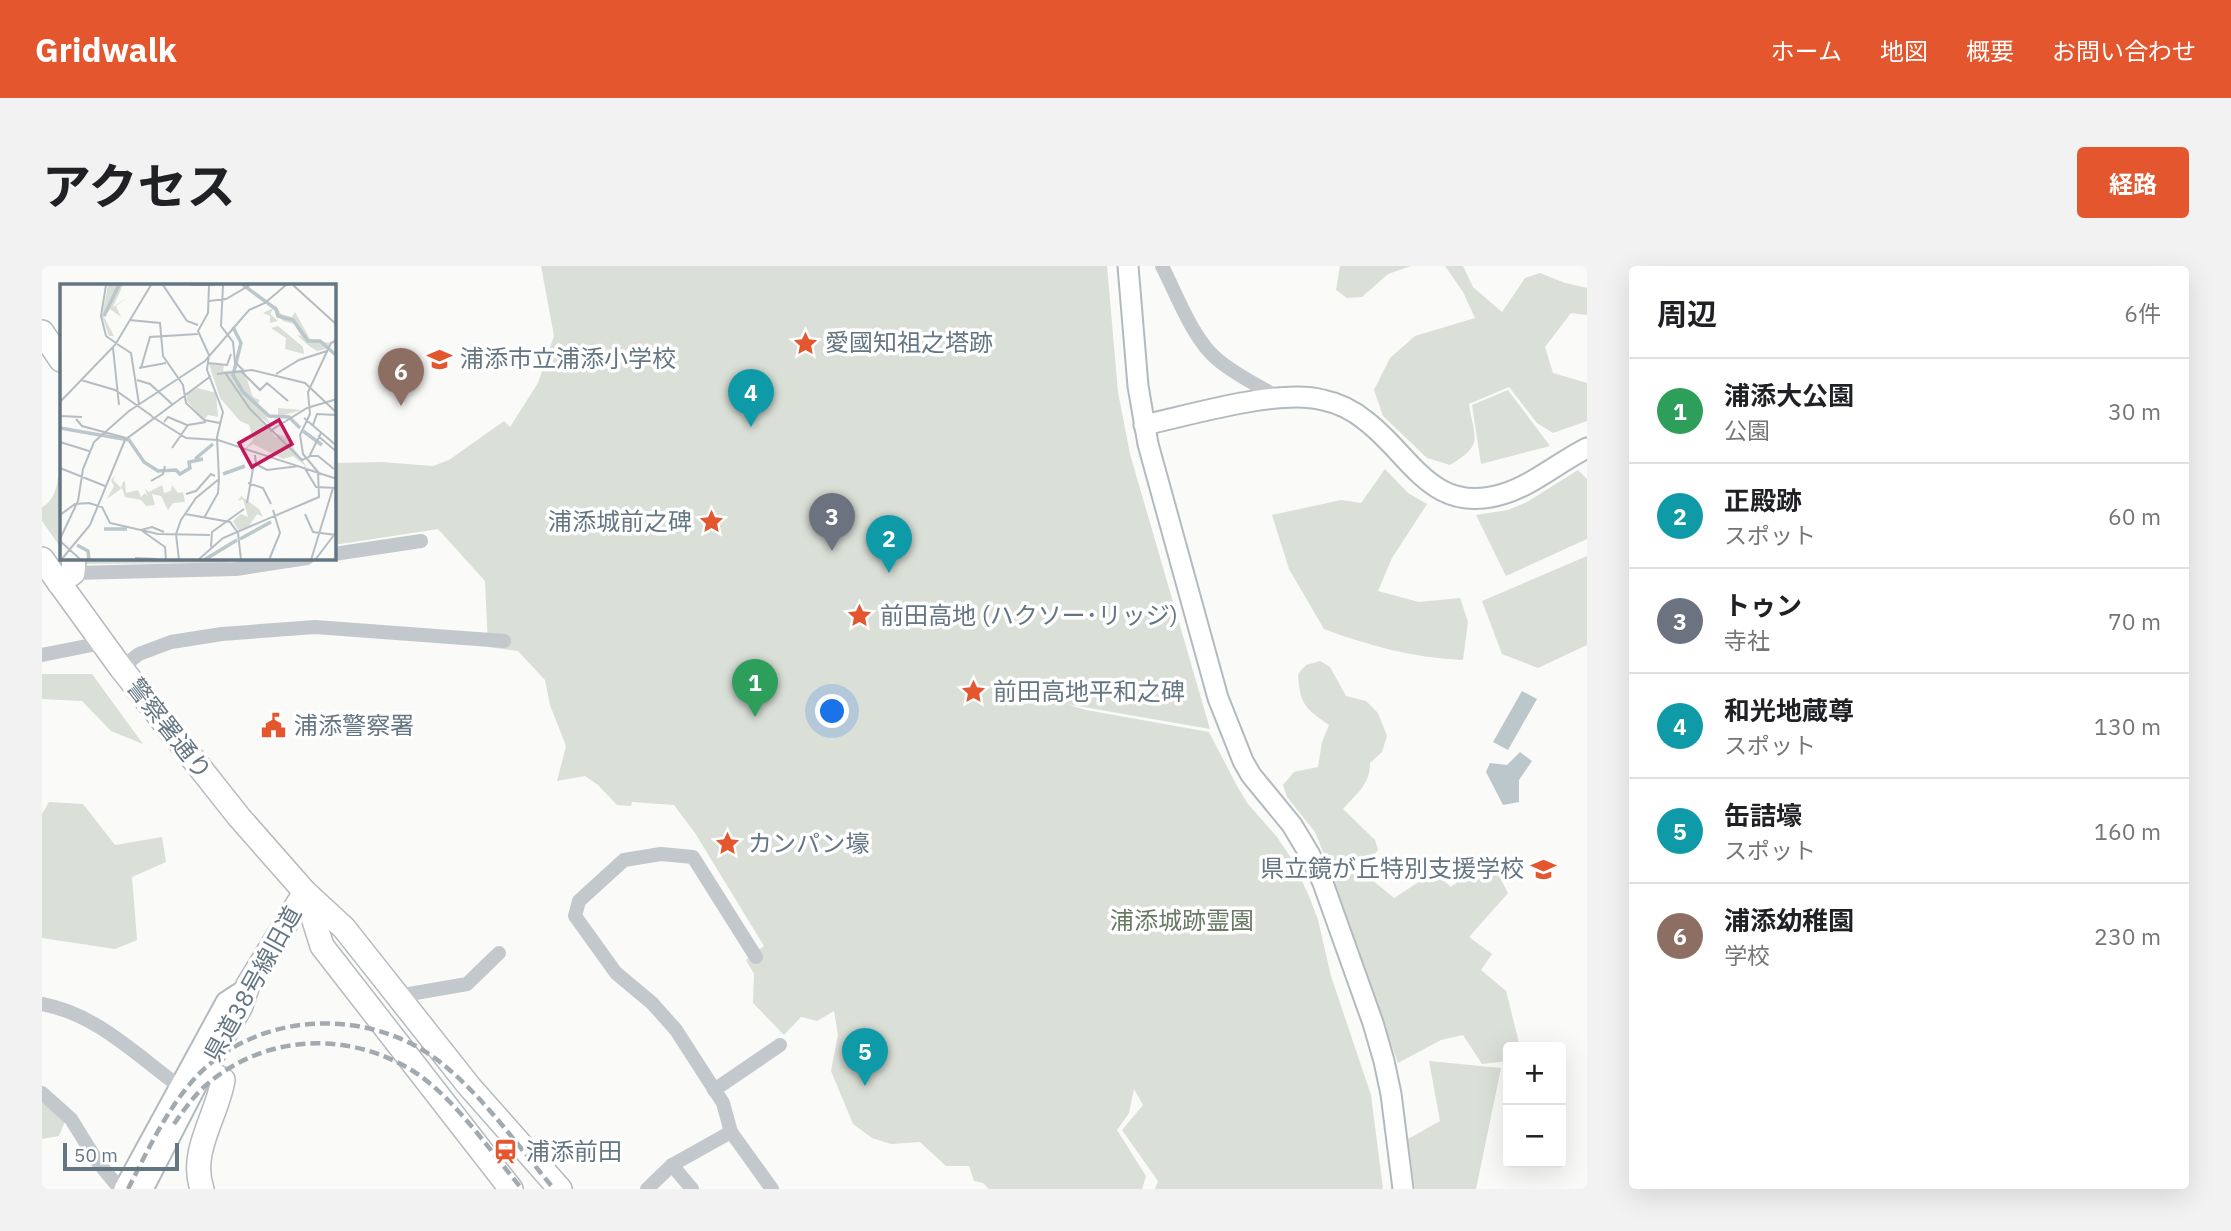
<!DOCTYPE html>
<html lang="ja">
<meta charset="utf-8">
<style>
:root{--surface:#fff;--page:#f2f2f2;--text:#202124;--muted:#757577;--line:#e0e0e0;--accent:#e4572e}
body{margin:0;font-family:"IBM Plex Sans","Noto Sans JP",sans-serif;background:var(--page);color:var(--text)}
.controls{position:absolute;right:21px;bottom:21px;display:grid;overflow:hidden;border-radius:7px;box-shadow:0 7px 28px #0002}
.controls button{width:63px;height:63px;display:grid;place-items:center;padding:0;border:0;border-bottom:2px solid var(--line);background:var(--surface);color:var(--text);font:35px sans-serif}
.scale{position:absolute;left:21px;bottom:18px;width:116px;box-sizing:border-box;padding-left:7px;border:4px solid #657683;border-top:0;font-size:19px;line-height:24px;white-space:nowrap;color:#657683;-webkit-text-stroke:5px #fff;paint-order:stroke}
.you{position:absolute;left:791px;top:446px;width:24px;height:24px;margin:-18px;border:5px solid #fff;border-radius:50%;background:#1a73e8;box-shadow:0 0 0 10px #1a73e833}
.badge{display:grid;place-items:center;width:46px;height:46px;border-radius:50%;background:var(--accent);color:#fff;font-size:23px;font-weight:700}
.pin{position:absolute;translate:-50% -58px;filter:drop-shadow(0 2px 4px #0008)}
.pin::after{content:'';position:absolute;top:37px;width:24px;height:21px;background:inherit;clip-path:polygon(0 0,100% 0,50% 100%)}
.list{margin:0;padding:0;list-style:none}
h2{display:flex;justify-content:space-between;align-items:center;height:91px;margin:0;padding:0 28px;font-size:30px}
h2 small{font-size:23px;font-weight:400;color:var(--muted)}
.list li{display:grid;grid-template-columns:46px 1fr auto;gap:21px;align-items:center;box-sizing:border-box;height:105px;padding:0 28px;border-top:2px solid var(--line)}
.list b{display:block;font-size:26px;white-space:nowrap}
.list p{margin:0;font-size:23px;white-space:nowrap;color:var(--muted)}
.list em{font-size:23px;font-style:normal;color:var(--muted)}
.map{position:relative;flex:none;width:1545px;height:923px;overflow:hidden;border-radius:7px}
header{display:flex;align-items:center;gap:42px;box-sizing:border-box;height:98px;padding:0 35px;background:var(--accent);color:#fff}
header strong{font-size:33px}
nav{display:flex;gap:38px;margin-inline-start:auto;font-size:24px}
.intro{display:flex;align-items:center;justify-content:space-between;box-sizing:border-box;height:168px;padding:0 42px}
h1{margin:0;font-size:49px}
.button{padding:18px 32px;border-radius:7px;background:var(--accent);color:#fff;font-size:24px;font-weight:700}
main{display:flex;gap:42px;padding:0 42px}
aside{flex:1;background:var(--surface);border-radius:7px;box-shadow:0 7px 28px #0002}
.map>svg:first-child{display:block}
.green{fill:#dadfd7}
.water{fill:#bbc7cb}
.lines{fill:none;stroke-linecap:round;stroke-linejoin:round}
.secondary-casing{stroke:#b3babf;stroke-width:23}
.primary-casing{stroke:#b5babe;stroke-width:26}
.street{stroke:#c3c8cc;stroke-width:14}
.secondary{stroke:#fff;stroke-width:19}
.primary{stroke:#fff;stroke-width:23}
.rail{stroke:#a2aab0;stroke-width:4.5;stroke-dasharray:10 5;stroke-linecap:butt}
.labels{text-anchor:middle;stroke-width:7;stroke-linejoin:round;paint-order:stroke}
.poi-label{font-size:24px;fill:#657683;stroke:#fff;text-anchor:start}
.street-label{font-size:24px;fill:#657683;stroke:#fff}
.park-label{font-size:24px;fill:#687a64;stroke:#fff}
.inset-river{fill:none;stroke:#bbc7cb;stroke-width:3.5}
.inset-road{fill:none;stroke:#b5bdc2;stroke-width:2}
.view{fill:#c2185b;fill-opacity:0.15;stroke:#c2185b;stroke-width:3.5}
.inset-edge{fill:none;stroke:#657683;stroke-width:3.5}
</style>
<header>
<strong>Gridwalk</strong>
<nav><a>ホーム</a><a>地図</a><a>概要</a><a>お問い合わせ</a></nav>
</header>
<div class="intro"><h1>アクセス</h1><a class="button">経路</a></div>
<main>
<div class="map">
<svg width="1545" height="923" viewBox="0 0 1545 923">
<rect width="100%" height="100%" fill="#fafaf8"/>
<g class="green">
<polygon points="499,0 1065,0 1076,126 1088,188 1168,463 1024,438 1044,444 1167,466 1195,520 1206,538 1235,571 1249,592 1267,630 1276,654 1289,710 1329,829 1341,923 1113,923 1116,915 1080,864 1101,839 1092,823 1087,847 1075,864 1104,910 1100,923 947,923 941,917 932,915 927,900 904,900 878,876 849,878 830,872 811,858 789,805 796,769 792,745 775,755 759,751 742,769 711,737 712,708 704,694 722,680 653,567 632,539 590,536 589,540 575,539 556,519 543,510 515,515 524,480 508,439 503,414 476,385 446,381 443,315 396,263 292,279 292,197 339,196 391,200 407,194 462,155 468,161 496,117 512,70"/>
<polygon points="1298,0 1369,0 1346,8 1320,31 1305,32 1294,24"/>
<path d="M 1403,0 L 1421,0 L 1431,21 L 1460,46 L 1483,12 L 1498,7 L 1523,17 L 1545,22 L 1545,49 L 1529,47 L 1503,81 L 1511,107 L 1545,117 L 1545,155 L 1511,167 L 1495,157 L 1467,121 L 1427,138 C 1432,173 1443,178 1408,199 L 1385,192 L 1341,150 L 1332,124 L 1348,92 L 1373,70 L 1433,52 L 1421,26 Z"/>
<polygon points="1466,124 1508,180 1439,198 1430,139"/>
<path d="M 1343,203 L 1366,227 L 1385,238 L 1350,292 L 1336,325 L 1377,336 L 1418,332 L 1426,356 L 1421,394 C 1372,392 1328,380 1282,363 L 1247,303 L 1230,249 L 1299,234 L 1319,237 Z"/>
<polygon points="1536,204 1545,213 1545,273 1464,310 1434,249 1466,244 1485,236"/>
<path d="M 16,211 L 19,211 L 19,282 L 0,255 L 0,241 C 11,236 15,222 16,211 Z"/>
<polygon points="1545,290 1545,379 1496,402 1460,388 1440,335"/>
<polygon points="28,292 206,292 177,297 44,298"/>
<path d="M 1278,395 L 1288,401 L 1304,430 L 1324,435 L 1336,447 L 1345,470 L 1340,486 L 1328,497 C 1328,519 1314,528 1301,543 L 1333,574 L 1336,584 L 1326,598 L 1320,600 L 1309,590 L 1292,598 L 1284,593 L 1273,566 L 1245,531 L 1241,519 L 1252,506 L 1276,501 L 1280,476 L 1287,459 C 1263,442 1258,439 1256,408 L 1264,399 Z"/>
<polygon points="0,408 50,408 101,478 69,465 40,435 0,433"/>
<polygon points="7,536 41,538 73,579 120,571 124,596 90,611 95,674 73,683 0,672 0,548"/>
<polygon points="1448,592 1466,627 1427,671 1450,688 1439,704 1464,725 1478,781 1466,781 1466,795 1440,798 1421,769 1399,774 1356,797 1286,604 1307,595 1352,632 1392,606 1409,621"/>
<polygon points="1387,795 1459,802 1434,923 1373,923 1366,873 1398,855"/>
<polygon points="0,836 23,855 17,870 0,873"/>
</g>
<g class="water">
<polygon points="1480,425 1495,433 1466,484 1451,476"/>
<polygon points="1478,486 1490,495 1477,514 1477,536 1461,539 1444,506 1448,497 1465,499"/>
</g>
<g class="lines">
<defs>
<g id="secondary">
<polyline points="1086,0 1096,120 1106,178 1176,432 1201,495 1209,509 1250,559 1268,589 1281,617 1331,757 1342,795 1349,828 1361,923"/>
<path d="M 1102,159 C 1149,149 1237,122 1281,134 C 1296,137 1312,145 1324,155 C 1369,189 1390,250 1461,228 C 1491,219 1517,196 1545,182"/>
<polyline points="82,923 184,736 204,723"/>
<polyline points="101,923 163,803"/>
</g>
<g id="primary">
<polyline points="0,66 19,94"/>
<polyline points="0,293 79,402 197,551 263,626 302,662 427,820 518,923"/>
<polyline points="17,317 31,307 32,292"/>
<polyline points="264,629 280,680 469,923"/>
<path d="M 160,923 C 147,886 175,850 181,814 L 163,803 L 199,740 L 206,719 L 263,626"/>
</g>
</defs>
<use href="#secondary" class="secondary-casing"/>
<use href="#primary" class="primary-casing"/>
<g class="street">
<path d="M 1120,0 C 1135,29 1151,74 1176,94 C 1194,109 1217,120 1237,132"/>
<polyline points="292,288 379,275"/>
<polyline points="31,307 194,303 265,292"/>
<polyline points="0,389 60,377"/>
<polyline points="79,402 97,388 129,376 180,368 273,361 462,375"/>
<polyline points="714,691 651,591 619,588 582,594 537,635 533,650 574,707 610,737 634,764 681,837 689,866 730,923"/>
<polyline points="356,730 425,718 457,687"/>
<path d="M 0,738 C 54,748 93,788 137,820"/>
<polyline points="672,824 738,779"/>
<polyline points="0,827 29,853 55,895 78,923"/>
<polyline points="630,899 650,923"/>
<polyline points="605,923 630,899 689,866"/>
</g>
<use href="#secondary" class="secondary"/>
<use href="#primary" class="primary"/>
<g class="rail">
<path d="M 132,858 C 141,845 151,831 163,820 C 222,768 305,764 371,805 C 413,832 448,885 480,923"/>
<path d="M 86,923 C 106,884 125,842 155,810 C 218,744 328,741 398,796 C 442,831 476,880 512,923"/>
</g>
</g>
<defs>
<symbol id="sight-bare" viewBox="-9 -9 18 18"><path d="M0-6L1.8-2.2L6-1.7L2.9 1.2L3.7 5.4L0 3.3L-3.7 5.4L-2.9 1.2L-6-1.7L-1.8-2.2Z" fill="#e4572e" stroke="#fff" stroke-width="2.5" paint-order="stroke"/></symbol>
<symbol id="school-bare" viewBox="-9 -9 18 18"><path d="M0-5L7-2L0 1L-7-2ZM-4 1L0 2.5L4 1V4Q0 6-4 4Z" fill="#e4572e" stroke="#fff" stroke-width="2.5" paint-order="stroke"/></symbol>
<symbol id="civic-bare" viewBox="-9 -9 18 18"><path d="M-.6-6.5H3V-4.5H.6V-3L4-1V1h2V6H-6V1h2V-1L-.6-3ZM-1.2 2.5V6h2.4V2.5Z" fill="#e4572e" stroke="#fff" stroke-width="2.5" paint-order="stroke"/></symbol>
<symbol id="station-bare" viewBox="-9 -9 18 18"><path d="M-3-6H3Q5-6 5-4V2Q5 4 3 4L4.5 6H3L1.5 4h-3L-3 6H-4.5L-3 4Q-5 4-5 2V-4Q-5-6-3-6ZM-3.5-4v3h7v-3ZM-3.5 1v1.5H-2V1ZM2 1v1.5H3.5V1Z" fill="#e4572e" stroke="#fff" stroke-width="2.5" paint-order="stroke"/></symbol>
</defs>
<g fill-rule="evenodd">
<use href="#sight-bare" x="746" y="60" width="35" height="35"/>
<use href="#school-bare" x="380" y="76" width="35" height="35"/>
<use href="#sight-bare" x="652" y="238" width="35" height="35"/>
<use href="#sight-bare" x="800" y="332" width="35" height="35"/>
<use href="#sight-bare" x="914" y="408" width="35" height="35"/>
<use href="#civic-bare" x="214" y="442" width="35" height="35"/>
<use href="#sight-bare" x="668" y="560" width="35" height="35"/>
<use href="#school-bare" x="1484" y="586" width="35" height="35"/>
<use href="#station-bare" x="446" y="868" width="35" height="35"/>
</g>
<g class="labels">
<g class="poi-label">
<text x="783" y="85">愛國知祖之塔跡</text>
<text x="418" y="101">浦添市立浦添小学校</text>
<text x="650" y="264" text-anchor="end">浦添城前之碑</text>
<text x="838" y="358">前田高地 (ハクソー･リッジ)</text>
<text x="951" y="434">前田高地平和之碑</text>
<text x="252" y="468">浦添警察署</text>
<text x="706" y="586">カンパン壕</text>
<text x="1482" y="611" text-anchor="end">県立鏡が丘特別支援学校</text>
<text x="484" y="894">浦添前田</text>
</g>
<g class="street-label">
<text transform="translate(127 463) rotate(52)" y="8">警察署通り</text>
<text transform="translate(211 718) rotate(-61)" y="8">県道38号線旧道</text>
</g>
<g class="park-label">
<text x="1140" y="663">浦添城跡霊園</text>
</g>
</g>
<g transform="translate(18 18)">
<rect width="276" height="276" fill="#fafaf8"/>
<path d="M 48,1 L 63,1 L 53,23 L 68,13 L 56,22 L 61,33 L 50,25 L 44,33 L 54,52 L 49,52 L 42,32 ZM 214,19 L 221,30 L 232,33 L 235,28 L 250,55 L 270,59 L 267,65 L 257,67 L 249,62 L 237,51 L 241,52 L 234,40 L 223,37 L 213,25 L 210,30 L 218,37 L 210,39 L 210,32 L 203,29 L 216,23 ZM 218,42 L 243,63 L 244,70 L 225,65 L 226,54 L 211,44 ZM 149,80 L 164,81 L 163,87 L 184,86 L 193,113 L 200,116 L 197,121 L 210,131 L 218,131 L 218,124 L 242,126 L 213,134 L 205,130 L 210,140 L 200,133 L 216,154 L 218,150 L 226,153 L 247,183 L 233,172 L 223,175 L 193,160 L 184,166 L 193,156 L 189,141 L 180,137 L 160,114 ZM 138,104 L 156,109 L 158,133 L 148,131 L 144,136 L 126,116 L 128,109 ZM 56,191 L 53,196 L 61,204 L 63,198 L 65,197 L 66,209 L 78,206 L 81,213 L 85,209 L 88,213 L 85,205 L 89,208 L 102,201 L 104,209 L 111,207 L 112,201 L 118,209 L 123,208 L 125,218 L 113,219 L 108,226 L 101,212 L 92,210 L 95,221 L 86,222 L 81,216 L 65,213 L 62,204 L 47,215 L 54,202 L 51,196 ZM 181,212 L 199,225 L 203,233 L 197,230 L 189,242 L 178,246 L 173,237 L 181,230 L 188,233 L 183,215 L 178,217 Z" fill="#dadfd7"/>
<path class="inset-river" d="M 183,1 L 216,25 L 218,32 L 233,36 L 248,57 L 260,57 L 277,72M 44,32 L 59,1M 173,43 L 181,59 L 173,91 L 183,108 L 209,132 L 229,133 L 240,144M 0,144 L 69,156 L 84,178 L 98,187 L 116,186 L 120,190 L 130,184 L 129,178 L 143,175M 243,147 L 262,161M 135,175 L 153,160M 163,190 L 185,182M 44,245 L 67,245M 180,255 L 211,238M 17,261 L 28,267 L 29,276M 144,276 L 177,256"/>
<path class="inset-road" d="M 46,1 L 41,32 L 46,52 L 56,59M 103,1 L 127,37 L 138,41M 131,1 L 155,1M 163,1 L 161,42 L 173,58 L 175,78 L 185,88M 233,1 L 277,41M 149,17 L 166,15 L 190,1M 69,36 L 100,39 L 103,72 L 123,101 L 126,119 L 144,136 L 160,139M 57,60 L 71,69 L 79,120M 53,64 L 59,121M 148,79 L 167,81 L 171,70M 79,84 L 106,79M 81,84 L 90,53 L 138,50M 181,87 L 200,106 L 207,99 L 228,117M 157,90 L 192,86 L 245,99 L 277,129M 166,90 L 190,125 L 242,176 L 249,173 L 261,149M 216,90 L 239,76 L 267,67M 21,96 L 55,106 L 92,132M 77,96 L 90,100 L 112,120M 0,118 L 55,61 L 91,1M 0,132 L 22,133M 91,132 L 126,154 L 158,156 L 277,195M 244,134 L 277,162M 16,135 L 22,142 L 66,154M 104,138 L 108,133 L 127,141M 253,141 L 257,130 L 276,131M 210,147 L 247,124 L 277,115M 258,152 L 277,168M 0,158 L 29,167M 112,164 L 128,141 L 146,138M 195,171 L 196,180 L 207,186 L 239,182M 250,172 L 258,172 L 274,185M 244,183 L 256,203 L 277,204M 0,184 L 45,202M 91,197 L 103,190 L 105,182M 188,199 L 203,204 L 211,220M 126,210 L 136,207 L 151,190 L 155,192M 187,219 L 194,179M 125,230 L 170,238 L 178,249 L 181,276M 245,230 L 253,248 L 276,251M 0,231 L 15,220 L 29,219 L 42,223 L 50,239 L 98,250 L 150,251M 144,234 L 158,209 L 159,195M 104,248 L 92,243 L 81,246 L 105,263 L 106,276M 0,255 L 18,217 L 23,185 L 34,158 L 69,127 L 145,77 L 189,26 L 205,19 L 226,1M 0,257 L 21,276M 151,263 L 152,248 L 184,225M 75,274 L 97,275M 1,276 L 30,241 L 65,156 L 151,92M 119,276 L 116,250 L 121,236 L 136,214 L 159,195 L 157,153 L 163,128 L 147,86 L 149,71 L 138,47 L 148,29 L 149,1M 138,276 L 163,254 L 259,213 L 258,188 L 243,170 L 240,151 L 250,130 L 248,108 L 271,59 L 277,56M 209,276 L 220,249 L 213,226M 251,276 L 273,204M 255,276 L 277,247"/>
<path class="view" d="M 219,136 L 232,160 L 192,183 L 179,159 Z"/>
<rect width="276" height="276" class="inset-edge"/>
</g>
</svg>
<div class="controls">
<button>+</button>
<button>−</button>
</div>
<div class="scale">50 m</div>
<div class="you"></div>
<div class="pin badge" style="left:713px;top:451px;background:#2e9e5b">1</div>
<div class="pin badge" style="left:847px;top:307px;background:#0f9aa8">2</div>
<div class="pin badge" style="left:790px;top:285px;background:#6b7280">3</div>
<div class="pin badge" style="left:709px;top:161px;background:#0f9aa8">4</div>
<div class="pin badge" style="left:823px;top:820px;background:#0f9aa8">5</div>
<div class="pin badge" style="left:359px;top:140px;background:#8d6e63">6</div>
</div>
<aside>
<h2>周辺<small>6件</small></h2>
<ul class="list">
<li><span class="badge" style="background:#2e9e5b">1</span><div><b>浦添大公園</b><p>公園</p></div><em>30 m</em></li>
<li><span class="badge" style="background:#0f9aa8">2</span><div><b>正殿跡</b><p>スポット</p></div><em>60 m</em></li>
<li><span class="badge" style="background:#6b7280">3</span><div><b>トゥン</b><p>寺社</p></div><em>70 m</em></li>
<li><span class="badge" style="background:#0f9aa8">4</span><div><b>和光地蔵尊</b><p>スポット</p></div><em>130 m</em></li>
<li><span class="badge" style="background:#0f9aa8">5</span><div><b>缶詰壕</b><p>スポット</p></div><em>160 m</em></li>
<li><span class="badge" style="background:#8d6e63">6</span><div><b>浦添幼稚園</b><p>学校</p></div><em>230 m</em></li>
</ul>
</aside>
</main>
